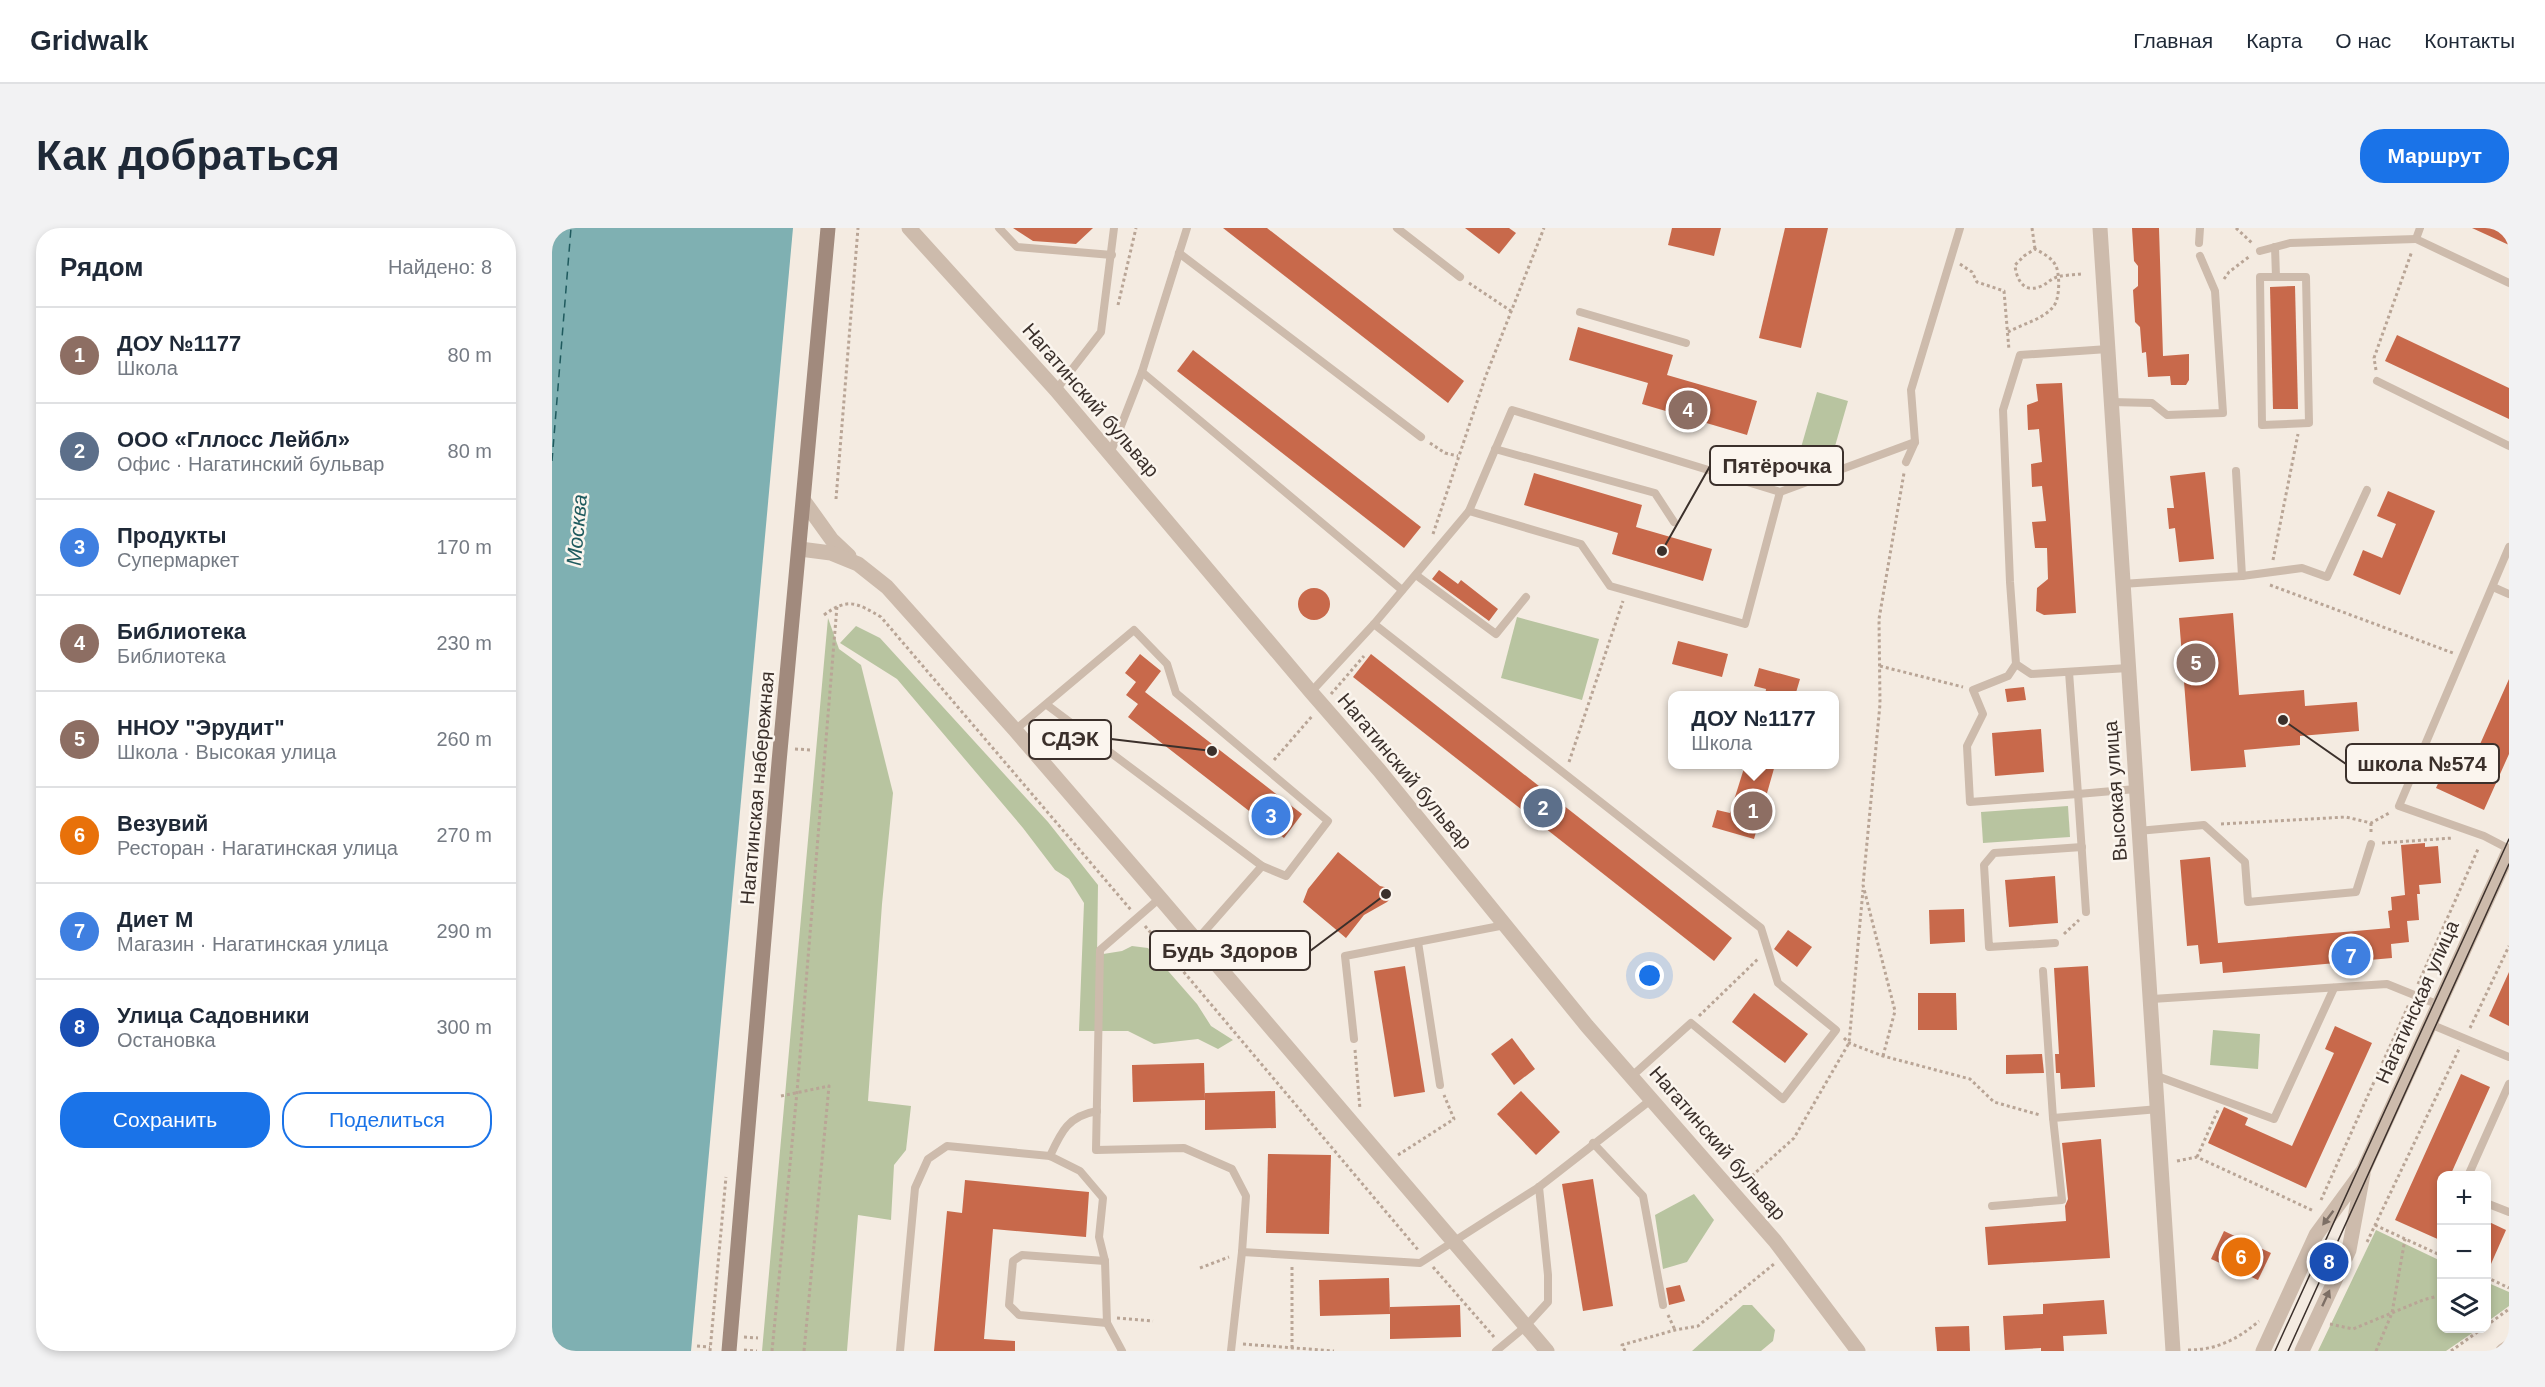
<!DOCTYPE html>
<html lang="ru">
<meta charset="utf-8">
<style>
:root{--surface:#fff;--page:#f2f2f3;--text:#1f2937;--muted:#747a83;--line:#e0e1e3;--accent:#1a73e8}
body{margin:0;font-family:Helvetica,sans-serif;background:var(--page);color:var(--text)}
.controls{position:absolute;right:18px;bottom:18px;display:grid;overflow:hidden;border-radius:12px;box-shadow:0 3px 9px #0003}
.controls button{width:54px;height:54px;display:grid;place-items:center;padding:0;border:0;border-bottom:2px solid var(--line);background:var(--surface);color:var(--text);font:30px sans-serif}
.you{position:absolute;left:1098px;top:748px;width:21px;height:21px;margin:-15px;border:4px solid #fff;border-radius:50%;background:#1a73e8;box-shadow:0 0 0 9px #1a73e833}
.badge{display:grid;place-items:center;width:39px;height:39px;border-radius:50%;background:var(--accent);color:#fff;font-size:20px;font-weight:700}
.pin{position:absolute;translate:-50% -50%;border:3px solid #fff;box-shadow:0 2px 6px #0006}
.popup{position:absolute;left:1116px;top:463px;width:171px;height:78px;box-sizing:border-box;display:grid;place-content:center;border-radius:12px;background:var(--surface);filter:drop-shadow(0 2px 4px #0005);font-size:20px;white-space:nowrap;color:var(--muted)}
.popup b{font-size:22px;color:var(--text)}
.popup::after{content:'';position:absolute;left:50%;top:100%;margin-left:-12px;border:12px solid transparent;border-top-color:var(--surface)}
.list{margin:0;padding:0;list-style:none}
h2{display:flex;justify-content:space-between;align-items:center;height:78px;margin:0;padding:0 24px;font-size:26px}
h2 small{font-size:20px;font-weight:400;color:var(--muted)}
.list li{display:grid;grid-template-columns:39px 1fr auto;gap:18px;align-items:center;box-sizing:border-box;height:96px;padding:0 24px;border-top:2px solid var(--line)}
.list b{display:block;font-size:22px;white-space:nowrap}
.list p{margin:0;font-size:20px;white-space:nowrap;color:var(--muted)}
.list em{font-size:20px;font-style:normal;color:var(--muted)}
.actions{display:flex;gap:12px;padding:18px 24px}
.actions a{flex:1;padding:14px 0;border:2px solid var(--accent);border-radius:24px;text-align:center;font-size:21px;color:var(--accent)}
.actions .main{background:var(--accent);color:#fff}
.icon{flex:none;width:33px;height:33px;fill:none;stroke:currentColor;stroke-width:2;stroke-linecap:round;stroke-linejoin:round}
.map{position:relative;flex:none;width:1957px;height:1123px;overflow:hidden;border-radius:24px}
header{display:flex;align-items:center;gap:36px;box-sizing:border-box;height:84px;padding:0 30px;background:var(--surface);border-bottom:2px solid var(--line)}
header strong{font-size:28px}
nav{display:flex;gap:33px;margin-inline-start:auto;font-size:21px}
.intro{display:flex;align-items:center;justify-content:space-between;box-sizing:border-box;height:144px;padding:0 36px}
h1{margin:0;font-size:42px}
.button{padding:15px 27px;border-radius:24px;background:var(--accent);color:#fff;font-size:21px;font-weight:700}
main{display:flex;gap:36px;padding:0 36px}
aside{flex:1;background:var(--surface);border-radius:24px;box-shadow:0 3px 9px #0003}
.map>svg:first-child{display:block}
.green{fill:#b8c4a0}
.water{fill:#7fb0b2}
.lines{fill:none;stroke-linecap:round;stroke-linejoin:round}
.ferry{stroke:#1f5a5e;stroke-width:1.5;stroke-dasharray:8 6;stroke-linecap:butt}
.building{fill:#c8694b}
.path{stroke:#b9a596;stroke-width:3;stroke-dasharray:3 3;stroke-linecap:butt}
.service{stroke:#cdbbac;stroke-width:8}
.minor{stroke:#cdbbac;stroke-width:15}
.tertiary{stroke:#cdbbac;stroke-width:15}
.secondary{stroke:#a18a7d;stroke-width:15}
.tram{stroke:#3b302b;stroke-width:1.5}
.oneway{fill:#7d6f65}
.labels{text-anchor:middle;stroke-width:5;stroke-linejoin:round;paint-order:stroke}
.street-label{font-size:20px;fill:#3b302b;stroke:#fbf5ee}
.water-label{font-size:21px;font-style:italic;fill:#1f5a5e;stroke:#fbf5ee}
.leader{fill:none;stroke:#3b302b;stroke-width:2}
.callout-dot{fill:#3b302b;stroke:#fbf5ee;stroke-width:2}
.callout{fill:#fbf5ee;stroke:#3b302b;stroke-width:2}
.callout-label{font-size:21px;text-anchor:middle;font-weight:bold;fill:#3b302b}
</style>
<header>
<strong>Gridwalk</strong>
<nav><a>Главная</a><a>Карта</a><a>О нас</a><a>Контакты</a></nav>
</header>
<div class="intro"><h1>Как добраться</h1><a class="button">Маршрут</a></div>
<main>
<aside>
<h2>Рядом<small>Найдено: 8</small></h2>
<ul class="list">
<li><span class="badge" style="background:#8d6e63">1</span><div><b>ДОУ №1177</b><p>Школа</p></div><em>80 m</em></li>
<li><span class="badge" style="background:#5c6f8a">2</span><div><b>ООО «Гллосс Лейбл»</b><p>Офис · Нагатинский бульвар</p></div><em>80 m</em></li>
<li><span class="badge" style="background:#3f7fe0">3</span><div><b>Продукты</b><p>Супермаркет</p></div><em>170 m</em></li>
<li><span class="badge" style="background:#8d6e63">4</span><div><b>Библиотека</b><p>Библиотека</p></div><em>230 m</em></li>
<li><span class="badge" style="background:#8d6e63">5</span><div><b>ННОУ &quot;Эрудит&quot;</b><p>Школа · Высокая улица</p></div><em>260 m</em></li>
<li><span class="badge" style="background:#e8710a">6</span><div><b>Везувий</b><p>Ресторан · Нагатинская улица</p></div><em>270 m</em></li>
<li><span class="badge" style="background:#3f7fe0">7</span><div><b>Диет М</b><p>Магазин · Нагатинская улица</p></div><em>290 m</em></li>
<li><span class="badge" style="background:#1a4fb4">8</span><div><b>Улица Садовники</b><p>Остановка</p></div><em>300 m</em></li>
</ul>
<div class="actions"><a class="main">Сохранить</a><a>Поделиться</a></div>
</aside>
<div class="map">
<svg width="1957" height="1123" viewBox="0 0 1957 1123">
<rect width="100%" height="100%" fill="#f4ebe1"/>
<g class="green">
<polygon points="1265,164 1296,173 1277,239 1246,230"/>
<polygon points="965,389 1047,411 1030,472 949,450"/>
<polygon points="276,390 287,421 309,437 341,565 330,676 316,873 359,878 354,922 342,937 339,992 306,987 295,1123 210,1123"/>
<polygon points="304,398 328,410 496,594 546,657 545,727 570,723 580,718 596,720 645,776 659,798 681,812 666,821 646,811 602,816 576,803 527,803 532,675 517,651 503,642 471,600 345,451 288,415"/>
<polygon points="1516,578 1518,609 1431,615 1429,584"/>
<polygon points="1661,802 1708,806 1706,841 1658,837"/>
<polygon points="1142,966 1162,992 1135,1034 1111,1041 1103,987"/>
<polygon points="1824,1002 1889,1033 1890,1100 1926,1101 1894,1123 1766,1123"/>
<polygon points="1934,1054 1957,1064 1957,1078 1935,1094"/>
<polygon points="1191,1077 1200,1077 1223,1102 1221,1113 1209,1123 1140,1123"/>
</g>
<polygon class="water" points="0,0 241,0 139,1123 0,1123"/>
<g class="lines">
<polyline class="ferry" points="0,233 19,0"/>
</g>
<g class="building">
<polygon points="461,0 541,0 524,16 481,13"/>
<polygon points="671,0 715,0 912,153 896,175"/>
<polygon points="913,0 957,0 964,5 947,26"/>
<polygon points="1120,0 1169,0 1162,28 1116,17"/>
<polygon points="1233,0 1276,0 1249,120 1207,110"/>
<polygon points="1580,0 1607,0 1611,128 1637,126 1637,152 1634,157 1619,157 1618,148 1596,149 1594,124 1590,125 1588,99 1583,94 1581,62 1586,58 1586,38 1582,33"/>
<polygon points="1920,0 1957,0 1957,17"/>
<polygon points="1743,58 1746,181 1721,181 1718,59"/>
<polygon points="1026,99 1121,127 1115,147 1205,173 1195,207 1090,176 1096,155 1017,132"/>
<polygon points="1845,107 1957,160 1957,191 1833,133"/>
<polygon points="641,122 869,299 852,320 625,143"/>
<polygon points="1510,155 1524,385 1492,387 1484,383 1485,360 1496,351 1495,320 1483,320 1480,294 1494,293 1490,258 1480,259 1479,236 1490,234 1487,201 1476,202 1475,177 1486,173 1484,156"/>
<polygon points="1653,244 1662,331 1627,334 1623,300 1617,301 1615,280 1622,280 1618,248"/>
<polygon points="982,245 1090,277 1084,299 1160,321 1151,353 1060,326 1066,305 972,277"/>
<polygon points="1836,263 1883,283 1848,367 1801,347 1811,322 1830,330 1844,296 1825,288"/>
<polygon points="887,342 906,356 909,352 946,381 937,393 880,351"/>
<circle cx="762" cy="376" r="16"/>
<polygon points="1681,385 1687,467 1752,462 1753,478 1805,474 1807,503 1748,508 1748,517 1692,522 1694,539 1639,543 1627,390"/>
<polygon points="1126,413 1176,426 1170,449 1120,436"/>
<polygon points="588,426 609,443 593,464 750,586 732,610 576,489 586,476 574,467 584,454 573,445"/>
<polygon points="819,426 1180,710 1162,733 801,449"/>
<polygon points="1207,440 1248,451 1243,468 1213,468 1214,461 1202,458"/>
<polygon points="1957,451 1957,526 1932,582 1884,560 1897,532 1917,541"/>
<polygon points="1472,459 1474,472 1455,474 1453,461"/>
<polygon points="1489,501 1492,544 1443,548 1440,505"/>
<polygon points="1193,537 1223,537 1202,611 1160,599 1165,582 1178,585"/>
<polygon points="1873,615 1873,619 1886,618 1889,655 1867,657 1868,666 1865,666 1867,692 1855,693 1857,714 1839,716 1840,730 1671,745 1670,734 1648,736 1646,717 1635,718 1628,632 1658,629 1666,715 1838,700 1836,683 1840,682 1839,669 1853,667 1849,617"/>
<polygon points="786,624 828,658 837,660 840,665 839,670 835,674 812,687 794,710 751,674 756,661"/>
<polygon points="1503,648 1506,695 1457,699 1453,652"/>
<polygon points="1412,681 1413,714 1378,716 1377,682"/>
<polygon points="1236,702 1260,719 1245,739 1222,721"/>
<polygon points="853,738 873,864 842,869 822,743"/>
<polygon points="1536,738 1543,859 1509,861 1508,845 1504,845 1503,826 1507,826 1502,740"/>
<polygon points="1957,744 1957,798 1937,788"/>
<polygon points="1202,765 1256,806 1233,835 1180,794"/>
<polygon points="1366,765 1404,765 1405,802 1366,802"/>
<polygon points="1783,798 1820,815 1754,960 1656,915 1672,879 1696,890 1693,897 1740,918 1782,825 1773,821"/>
<polygon points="960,810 983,841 962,857 939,826"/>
<polygon points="1490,826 1492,845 1454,846 1454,827"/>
<polygon points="652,835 653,872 581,874 580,837"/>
<polygon points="1909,846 1938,859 1898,948 1890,948 1890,1013 1843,992"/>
<polygon points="723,863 724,900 653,902 653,865"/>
<polygon points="969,863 1008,904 984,927 945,886"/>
<polygon points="1549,911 1558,1030 1436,1037 1433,999 1514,993 1513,978 1516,971 1510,915"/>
<polygon points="716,926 779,927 777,1006 714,1005"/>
<polygon points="1041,951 1061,1078 1031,1083 1010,956"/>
<polygon points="413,952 537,964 534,1009 441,1001 432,1111 463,1113 463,1123 382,1123 395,983 410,985"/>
<polygon points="1935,993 1954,1002 1935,1045"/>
<polygon points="1672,1003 1719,1025 1706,1052 1659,1031"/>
<polygon points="837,1050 838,1086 768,1088 767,1052"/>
<polygon points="1128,1057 1133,1073 1117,1077 1114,1060"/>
<polygon points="1552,1072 1555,1106 1511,1108 1512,1123 1489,1123 1489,1120 1453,1122 1451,1088 1491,1086 1491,1076"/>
<polygon points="908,1077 909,1109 838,1111 838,1079"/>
<polygon points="1417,1098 1418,1123 1385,1123 1383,1099"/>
</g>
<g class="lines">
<g class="path">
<polyline points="1480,0 1483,21"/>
<polyline points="1684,0 1700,15"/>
<polyline points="1408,36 1420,44 1425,54 1452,63 1457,122"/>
<polyline points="1672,51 1677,44 1698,28"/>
<polyline points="917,55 959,83"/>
<polyline points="566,77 584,0"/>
<path d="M 1456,104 C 1470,96 1490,92 1501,79 C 1508,72 1508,47 1504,38 C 1500,30 1491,25 1483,21 L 1472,28 L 1463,37 C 1464,50 1471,65 1487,59 C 1494,57 1498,51 1505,49 C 1512,47 1521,47 1529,46"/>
<polyline points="1824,142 1822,130 1860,23"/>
<polyline points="878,215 893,225 906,228"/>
<polyline points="284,271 306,0"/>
<polyline points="881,306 933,150 992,0"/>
<polyline points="1721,332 1746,206"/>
<polyline points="1718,357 1901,425"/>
<path d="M 272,387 C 296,369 305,375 329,389 L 579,682"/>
<polyline points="1328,438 1411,459"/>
<polyline points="779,466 812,428"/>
<polyline points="243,521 260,522"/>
<polyline points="722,532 761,487"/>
<polyline points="1017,534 1071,373"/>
<polyline points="1819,595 1819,605"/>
<polyline points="1669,596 1794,589 1819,595 1839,584"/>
<polyline points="1830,615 1901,610"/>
<polyline points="593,698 867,1023"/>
<polyline points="1512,706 1527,692"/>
<polyline points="1866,756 1927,619"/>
<polyline points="1147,788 1207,730"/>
<polyline points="1918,800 1957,718"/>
<polyline points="1292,810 1297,815 1331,828 1418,851 1442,874 1488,887"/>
<polyline points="803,822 808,881"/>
<polyline points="1331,828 1343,783 1311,657 1328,476 1327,391 1352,245"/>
<polyline points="229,868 277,858 252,1123"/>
<polyline points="846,927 902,891 892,867"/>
<polyline points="1645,929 1666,882"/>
<polyline points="1625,933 1645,929 1762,983"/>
<polyline points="1191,956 1242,910 1297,815 1311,662"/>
<polyline points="1769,972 1857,776"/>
<polyline points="1823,997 1890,1028"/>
<polyline points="1815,1014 1908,819"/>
<polyline points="881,1039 942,1109"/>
<polyline points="648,1040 677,1029"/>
<polyline points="1934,1049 1957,1060"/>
<polyline points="1116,1087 1123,1102"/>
<polyline points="565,1090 601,1093"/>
<polyline points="1778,1096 1801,1101 1871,1072 1890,1067"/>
<polyline points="1934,1098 1957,1081"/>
<polyline points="192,1109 206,1110"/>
<polyline points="691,1116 782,1123"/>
<polyline points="145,1118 158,1119"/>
<polyline points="740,1120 740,1039"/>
<polyline points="192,1122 205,1123"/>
<path d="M 1636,1122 C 1665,1122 1686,1111 1707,1093"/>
<polyline points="158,1123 174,949"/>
<polyline points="220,1123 245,864 285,378"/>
<polyline points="1073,1123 1070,1117 1123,1102 1146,1098 1222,1036"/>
<polyline points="1824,1123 1840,1085 1853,1011"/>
<polyline points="1899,1123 1931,1100"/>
</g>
<g class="service">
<polyline points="447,0 465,19 560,27"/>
<polyline points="845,0 908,49"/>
<polyline points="1868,0 1864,11 1957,55"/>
<polyline points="1647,15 1648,0"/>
<polyline points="1723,19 1724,49"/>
<polyline points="1708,23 1738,15 1864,11"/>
<polyline points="627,25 869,209"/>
<polygon points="1708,49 1754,49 1757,195 1710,197"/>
<polyline points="1028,84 1134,115"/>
<polyline points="1556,121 1468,127 1451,182 1458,354 1464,436 1479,446 1576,440"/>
<polyline points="590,144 850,362"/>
<polyline points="1825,153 1957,218"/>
<polyline points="504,162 549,104 562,0"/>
<polyline points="1559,174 1600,175 1615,187 1671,185 1663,63 1648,28"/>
<polyline points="943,221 1103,265 1122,294"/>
<polyline points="558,226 590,144 635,0"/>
<polyline points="1354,234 1363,214 1359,162 1408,0"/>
<polyline points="917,283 1029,316 1058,358 1193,396 1228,264"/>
<polyline points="1957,319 1847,578 1932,608 1957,621"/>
<polyline points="864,347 944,406 974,369"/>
<polyline points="1690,348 1750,340 1775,349 1815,262"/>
<polyline points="1570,356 1690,348 1684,243"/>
<polyline points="1941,359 1957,366"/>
<polyline points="822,396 1209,700 1226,755 1284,802 1231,871 1139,795 1080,848"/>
<polyline points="1464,436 1456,448 1421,462 1431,486 1415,518 1418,574 1526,566 1517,444"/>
<polyline points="759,464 822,396 917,283 960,182 1228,264 1363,214"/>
<polyline points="463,502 582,402 615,436 624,465 776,593 734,648 710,638 495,477"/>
<polyline points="1586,603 1652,597 1693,634 1696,674 1804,664 1819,616"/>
<polyline points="608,670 548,722 544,922 632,920 680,941 694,968 690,1024 868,1035 987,959 1100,871"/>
<polyline points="1534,684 1526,566 1584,561"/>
<polyline points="644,713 710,638"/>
<polyline points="866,714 888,857"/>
<polyline points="1503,715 1437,719 1432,637 1442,625 1530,619"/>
<polyline points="1491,743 1501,890"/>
<polyline points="1600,771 1835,756 1887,777"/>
<polyline points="1878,796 1957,829"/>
<polyline points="802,811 793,728 953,697"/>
<polyline points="1605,848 1722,891 1782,760"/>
<polyline points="1041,915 1091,968 1111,1077"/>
<path d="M 498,928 C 509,904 516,888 545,883"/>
<polyline points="1916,948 1957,856"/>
<polyline points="1934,975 1957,984"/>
<polyline points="1440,978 1510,972 1501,890 1607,881"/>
<polyline points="553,1033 470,1027 461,1033 457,1077 467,1087 555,1095"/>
<polyline points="348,1123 363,960 376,931 395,918 498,928 528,943 551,970 547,1009 553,1033 555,1095 570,1123"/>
<polyline points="679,1123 690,1024"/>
<polyline points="944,1123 974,1098 996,1074 996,1047 987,959"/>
</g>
<g class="minor">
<polyline points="1548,0 1621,1123"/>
<polyline points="252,273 280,312 297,328"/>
<polyline points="248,321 279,325 306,336 335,359 463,502 608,670 995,1123"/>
</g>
<g class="tertiary">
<polyline points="357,0 504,162 759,464 827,542 1035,798 1223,1013 1306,1123"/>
<polyline points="1711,1123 1764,1007 1811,943 1957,623"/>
<polyline points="1750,1123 1797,1022 1811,946"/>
<polyline points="1951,1123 1957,1119"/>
</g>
<polyline class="secondary" points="177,1123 227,534 276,0"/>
<g class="tram">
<polyline points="1723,1123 1957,611"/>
<polyline points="1736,1123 1957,636"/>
</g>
</g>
<defs><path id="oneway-solid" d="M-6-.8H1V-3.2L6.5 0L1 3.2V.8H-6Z" transform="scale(1.5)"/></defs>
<g class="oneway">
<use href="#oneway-solid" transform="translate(1776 990) rotate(127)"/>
<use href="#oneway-solid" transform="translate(1774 1070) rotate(-65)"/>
</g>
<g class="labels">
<g class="street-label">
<text transform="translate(539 172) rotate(49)" y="7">Нагатинский бульвар</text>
<text transform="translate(853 543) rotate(50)" y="7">Нагатинский бульвар</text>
<text transform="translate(205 560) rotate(-85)" y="7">Нагатинская набережная</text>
<text transform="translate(1563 563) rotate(-94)" y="7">Высокая улица</text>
<text transform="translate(1865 774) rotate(-66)" y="7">Нагатинская улица</text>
<text transform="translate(1166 915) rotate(49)" y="7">Нагатинский бульвар</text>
</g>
<g class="water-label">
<text transform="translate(25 302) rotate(-85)" y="7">Москва</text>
</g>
</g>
<path class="leader" d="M1110 323L1158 238M660 523L559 511M1731 492L1794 536M834 666L758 723"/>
<g class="callout-dot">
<circle cx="1110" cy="323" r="6"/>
<circle cx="660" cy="523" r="6"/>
<circle cx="1731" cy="492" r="6"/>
<circle cx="834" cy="666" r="6"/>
</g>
<g class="callout">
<rect x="1158" y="218" width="133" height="39" rx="6"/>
<rect x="477" y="492" width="82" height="39" rx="6"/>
<rect x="1794" y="516" width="153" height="39" rx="6"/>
<rect x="598" y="703" width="160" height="39" rx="6"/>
</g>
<g class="callout-label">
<text x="1225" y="245">Пятёрочка</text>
<text x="518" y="518">СДЭК</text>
<text x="1870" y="543">школа №574</text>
<text x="678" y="730">Будь Здоров</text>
</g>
</svg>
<div class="controls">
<button>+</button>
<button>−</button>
<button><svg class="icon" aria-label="layers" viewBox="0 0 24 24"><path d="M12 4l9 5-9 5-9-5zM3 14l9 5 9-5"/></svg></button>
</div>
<div class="you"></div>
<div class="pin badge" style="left:1201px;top:583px;background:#8d6e63">1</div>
<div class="popup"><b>ДОУ №1177</b>Школа</div>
<div class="pin badge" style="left:991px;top:580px;background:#5c6f8a">2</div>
<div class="pin badge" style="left:719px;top:588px;background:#3f7fe0">3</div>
<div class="pin badge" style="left:1136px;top:182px;background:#8d6e63">4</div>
<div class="pin badge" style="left:1644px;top:435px;background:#8d6e63">5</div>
<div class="pin badge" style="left:1689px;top:1029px;background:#e8710a">6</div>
<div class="pin badge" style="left:1799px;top:728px;background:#3f7fe0">7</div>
<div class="pin badge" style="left:1777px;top:1034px;background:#1a4fb4">8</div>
</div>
</main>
